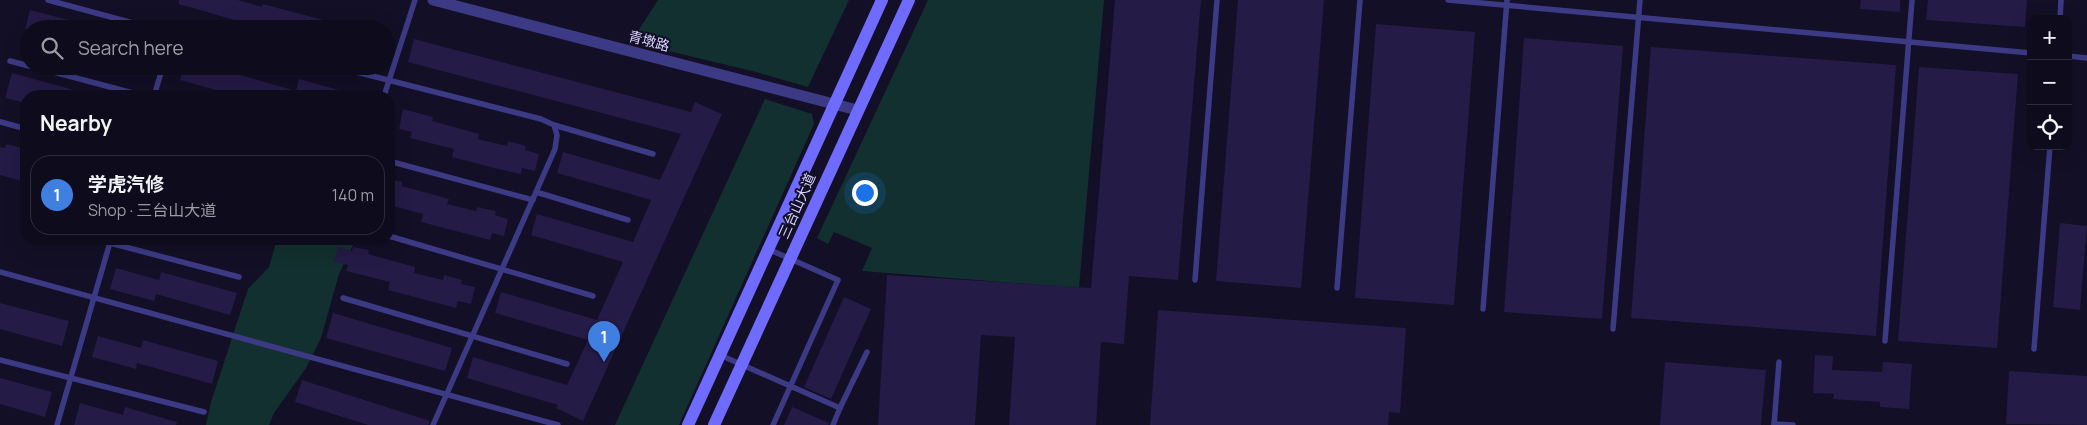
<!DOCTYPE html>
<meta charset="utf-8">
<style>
:root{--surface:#0e0b1c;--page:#171425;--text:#f1f3f6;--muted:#9b9ba3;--line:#2e2b3b;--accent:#0f766e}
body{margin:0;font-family:Manrope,"Noto Sans SC",sans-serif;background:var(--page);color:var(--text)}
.controls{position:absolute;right:15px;top:15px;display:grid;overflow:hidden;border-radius:10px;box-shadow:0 5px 20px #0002}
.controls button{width:45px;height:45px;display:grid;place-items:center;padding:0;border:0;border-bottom:1px solid var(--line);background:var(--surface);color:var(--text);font:25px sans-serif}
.you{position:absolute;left:864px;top:192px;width:18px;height:18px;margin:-12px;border:4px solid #fff;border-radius:50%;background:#1a73e8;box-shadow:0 0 0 8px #1a73e833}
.badge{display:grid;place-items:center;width:32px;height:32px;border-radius:50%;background:var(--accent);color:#fff;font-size:16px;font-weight:700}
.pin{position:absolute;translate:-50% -41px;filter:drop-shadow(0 1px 2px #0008)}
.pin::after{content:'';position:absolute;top:26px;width:18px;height:15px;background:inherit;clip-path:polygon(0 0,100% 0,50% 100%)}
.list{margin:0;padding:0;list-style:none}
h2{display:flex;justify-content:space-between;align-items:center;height:65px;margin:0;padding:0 20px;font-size:21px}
h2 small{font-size:16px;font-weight:400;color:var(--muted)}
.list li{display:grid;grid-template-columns:32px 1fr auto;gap:15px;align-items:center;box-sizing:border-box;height:80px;margin:0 10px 10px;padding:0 10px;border:1px solid var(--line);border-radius:20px}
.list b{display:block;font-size:19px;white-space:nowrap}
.list p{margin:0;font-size:16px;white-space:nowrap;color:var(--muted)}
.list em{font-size:16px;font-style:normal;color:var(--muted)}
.icon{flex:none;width:28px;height:28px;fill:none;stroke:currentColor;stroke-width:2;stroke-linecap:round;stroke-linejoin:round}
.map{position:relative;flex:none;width:2087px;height:425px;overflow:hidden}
.search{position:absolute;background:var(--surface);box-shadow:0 5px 20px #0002;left:20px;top:20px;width:375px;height:55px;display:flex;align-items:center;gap:12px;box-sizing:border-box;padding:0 18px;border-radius:28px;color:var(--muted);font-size:19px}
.panel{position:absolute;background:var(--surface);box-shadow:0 5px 20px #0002;left:20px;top:90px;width:375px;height:155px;border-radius:20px}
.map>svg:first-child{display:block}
.green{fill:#12302f}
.building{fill:#241b47}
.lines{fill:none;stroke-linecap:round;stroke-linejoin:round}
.service{stroke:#3d3a85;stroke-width:5.5}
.minor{stroke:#3d3a85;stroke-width:11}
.secondary{stroke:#6f6bff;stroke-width:12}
.labels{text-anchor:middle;stroke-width:4;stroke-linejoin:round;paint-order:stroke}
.street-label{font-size:14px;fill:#d9d4ff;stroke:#130f26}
</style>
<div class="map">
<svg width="2087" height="425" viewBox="0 0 2087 425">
<rect width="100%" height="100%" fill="#130f26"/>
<g class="green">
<polygon points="658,0 849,0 808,87 756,72 631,42"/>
<polygon points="928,0 1104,0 1079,288 862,271 872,248 834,232 828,244 817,238"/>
<polygon points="765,99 812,114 814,124 679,425 615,425"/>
<polygon points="277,239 356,239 339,274 321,338 306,368 274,413 269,425 206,425 211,402 248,289 269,267"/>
</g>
<g class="building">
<polygon points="179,0 238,0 262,7 263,4 342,25 341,29 266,29 179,4"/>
<polygon points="1115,0 1201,0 1178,280 1129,276 1124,344 1101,342 1096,425 1009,425 1015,337 981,335 975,425 878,425 887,275 1091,288"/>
<polygon points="1238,0 1324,0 1301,288 1216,281"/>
<polygon points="1861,0 1900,0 1900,12 1860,9"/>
<polygon points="1928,0 2027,0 2025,27 1926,20"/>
<polygon points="30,10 88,25 87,29 25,29"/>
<polygon points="1376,24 1475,32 1454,305 1355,298"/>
<polygon points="1524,38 1623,46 1602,319 1504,312"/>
<polygon points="414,39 691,112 695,102 722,114 583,421 556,408 558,405 467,378 473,357 567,385 588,340 495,313 501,292 597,320 623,262 531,235 537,214 633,242 651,200 557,173 563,152 660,180 681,134 408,62"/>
<polygon points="1651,47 1896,65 1876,336 1631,318"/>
<polygon points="184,66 209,66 296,91 299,79 350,93 350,96 237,96 180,80"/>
<polygon points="1919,67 2018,74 1997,348 1898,341"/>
<polygon points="12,73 85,93 84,96 26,96 26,103 5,98"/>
<polygon points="403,109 433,117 432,121 479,134 478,139 507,146 508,141 526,146 525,150 539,154 535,171 522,168 521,174 498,169 452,157 454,149 410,138 412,132 399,129"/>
<polygon points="6,144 26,149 26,175 24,174 22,181 0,175 0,147 5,148"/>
<polygon points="389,179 402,182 402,186 449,199 447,204 476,211 477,207 496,211 495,215 508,219 504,236 492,233 490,240 421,222 423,214 389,205"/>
<polygon points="2060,223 2087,226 2080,310 2053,307"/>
<polygon points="338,247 352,251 353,247 369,250 368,254 415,267 414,273 443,280 444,275 462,280 461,284 475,287 471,304 458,301 456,308 388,290 390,282 346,271 348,265 334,262"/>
<polygon points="116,268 159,280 161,272 237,293 230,315 156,294 154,301 110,289"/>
<polygon points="844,297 871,309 831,399 804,387"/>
<polygon points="0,303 69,321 62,346 0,329"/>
<polygon points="1158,310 1406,328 1400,413 1389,412 1388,425 1150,425"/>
<polygon points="333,313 452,348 445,371 326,338"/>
<polygon points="98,336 141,348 143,340 218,361 212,384 137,363 136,369 92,357"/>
<polygon points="1815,355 1833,356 1832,370 1882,372 1883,362 1912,364 1909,409 1880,407 1880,402 1833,399 1834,394 1813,393"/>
<polygon points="1665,362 1766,370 1761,425 1660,425"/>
<polygon points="2009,371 2087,376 2087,425 2006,424"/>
<polygon points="0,378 52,392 45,417 0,404"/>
<polygon points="302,380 430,421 428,425 368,425 295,402"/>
<polygon points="80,403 123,415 125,407 177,422 176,425 74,425"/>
<polygon points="792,407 829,423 828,425 784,425"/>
</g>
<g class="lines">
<g class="service">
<polyline points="48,0 155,29"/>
<polyline points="1448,0 2031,53"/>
<polyline points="2060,19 2061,0"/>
<polyline points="2068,56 2087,58"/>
<polyline points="10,61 29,66"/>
<polyline points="31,66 144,96"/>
<polyline points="333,66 541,119 554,125 557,135 555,149 433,425"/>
<polyline points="154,96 163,66"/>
<polyline points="384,96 415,0"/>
<polyline points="1,122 26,129"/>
<polyline points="554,125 653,154"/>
<polyline points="389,161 533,200"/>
<polyline points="536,192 628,220"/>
<polyline points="389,236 593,296"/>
<polyline points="110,243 239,277"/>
<polyline points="768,249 838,280 773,425"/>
<polyline points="0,272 558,425"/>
<polyline points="1195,280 1217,0"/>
<polyline points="1337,288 1360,0"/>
<polyline points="343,298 567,364"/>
<polyline points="1483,309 1507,0"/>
<polyline points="1613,329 1640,0"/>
<polyline points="1885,341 1912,0"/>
<polyline points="2034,349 2050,146"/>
<polyline points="720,355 840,408 833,425"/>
<polyline points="0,360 204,412"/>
<polyline points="840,408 867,352"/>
<polyline points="1774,424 1793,425"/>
<polyline points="57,425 111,239"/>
<polyline points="1774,425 1779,362"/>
</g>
<polyline class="minor" points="433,0 857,110"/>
<g class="secondary">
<polyline points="688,425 882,0"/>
<polyline points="714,425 909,0"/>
</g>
</g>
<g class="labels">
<g class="street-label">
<text transform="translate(649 41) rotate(15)" y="5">青墩路</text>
<text transform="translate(797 206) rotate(-66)" y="5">三台山大道</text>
</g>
</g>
</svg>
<div class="controls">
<button>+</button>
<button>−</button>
<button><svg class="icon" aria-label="locate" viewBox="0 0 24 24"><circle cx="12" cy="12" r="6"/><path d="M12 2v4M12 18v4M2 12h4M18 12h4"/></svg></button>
</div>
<div class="you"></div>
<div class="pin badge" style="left:604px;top:362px;background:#3f7fe0">1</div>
<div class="search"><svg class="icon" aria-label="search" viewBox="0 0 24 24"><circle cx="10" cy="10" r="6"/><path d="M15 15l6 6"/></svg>Search here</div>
<section class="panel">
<h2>Nearby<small></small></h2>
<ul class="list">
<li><span class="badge" style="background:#3f7fe0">1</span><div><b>学虎汽修</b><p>Shop · 三台山大道</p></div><em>140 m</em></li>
</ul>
</section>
</div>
